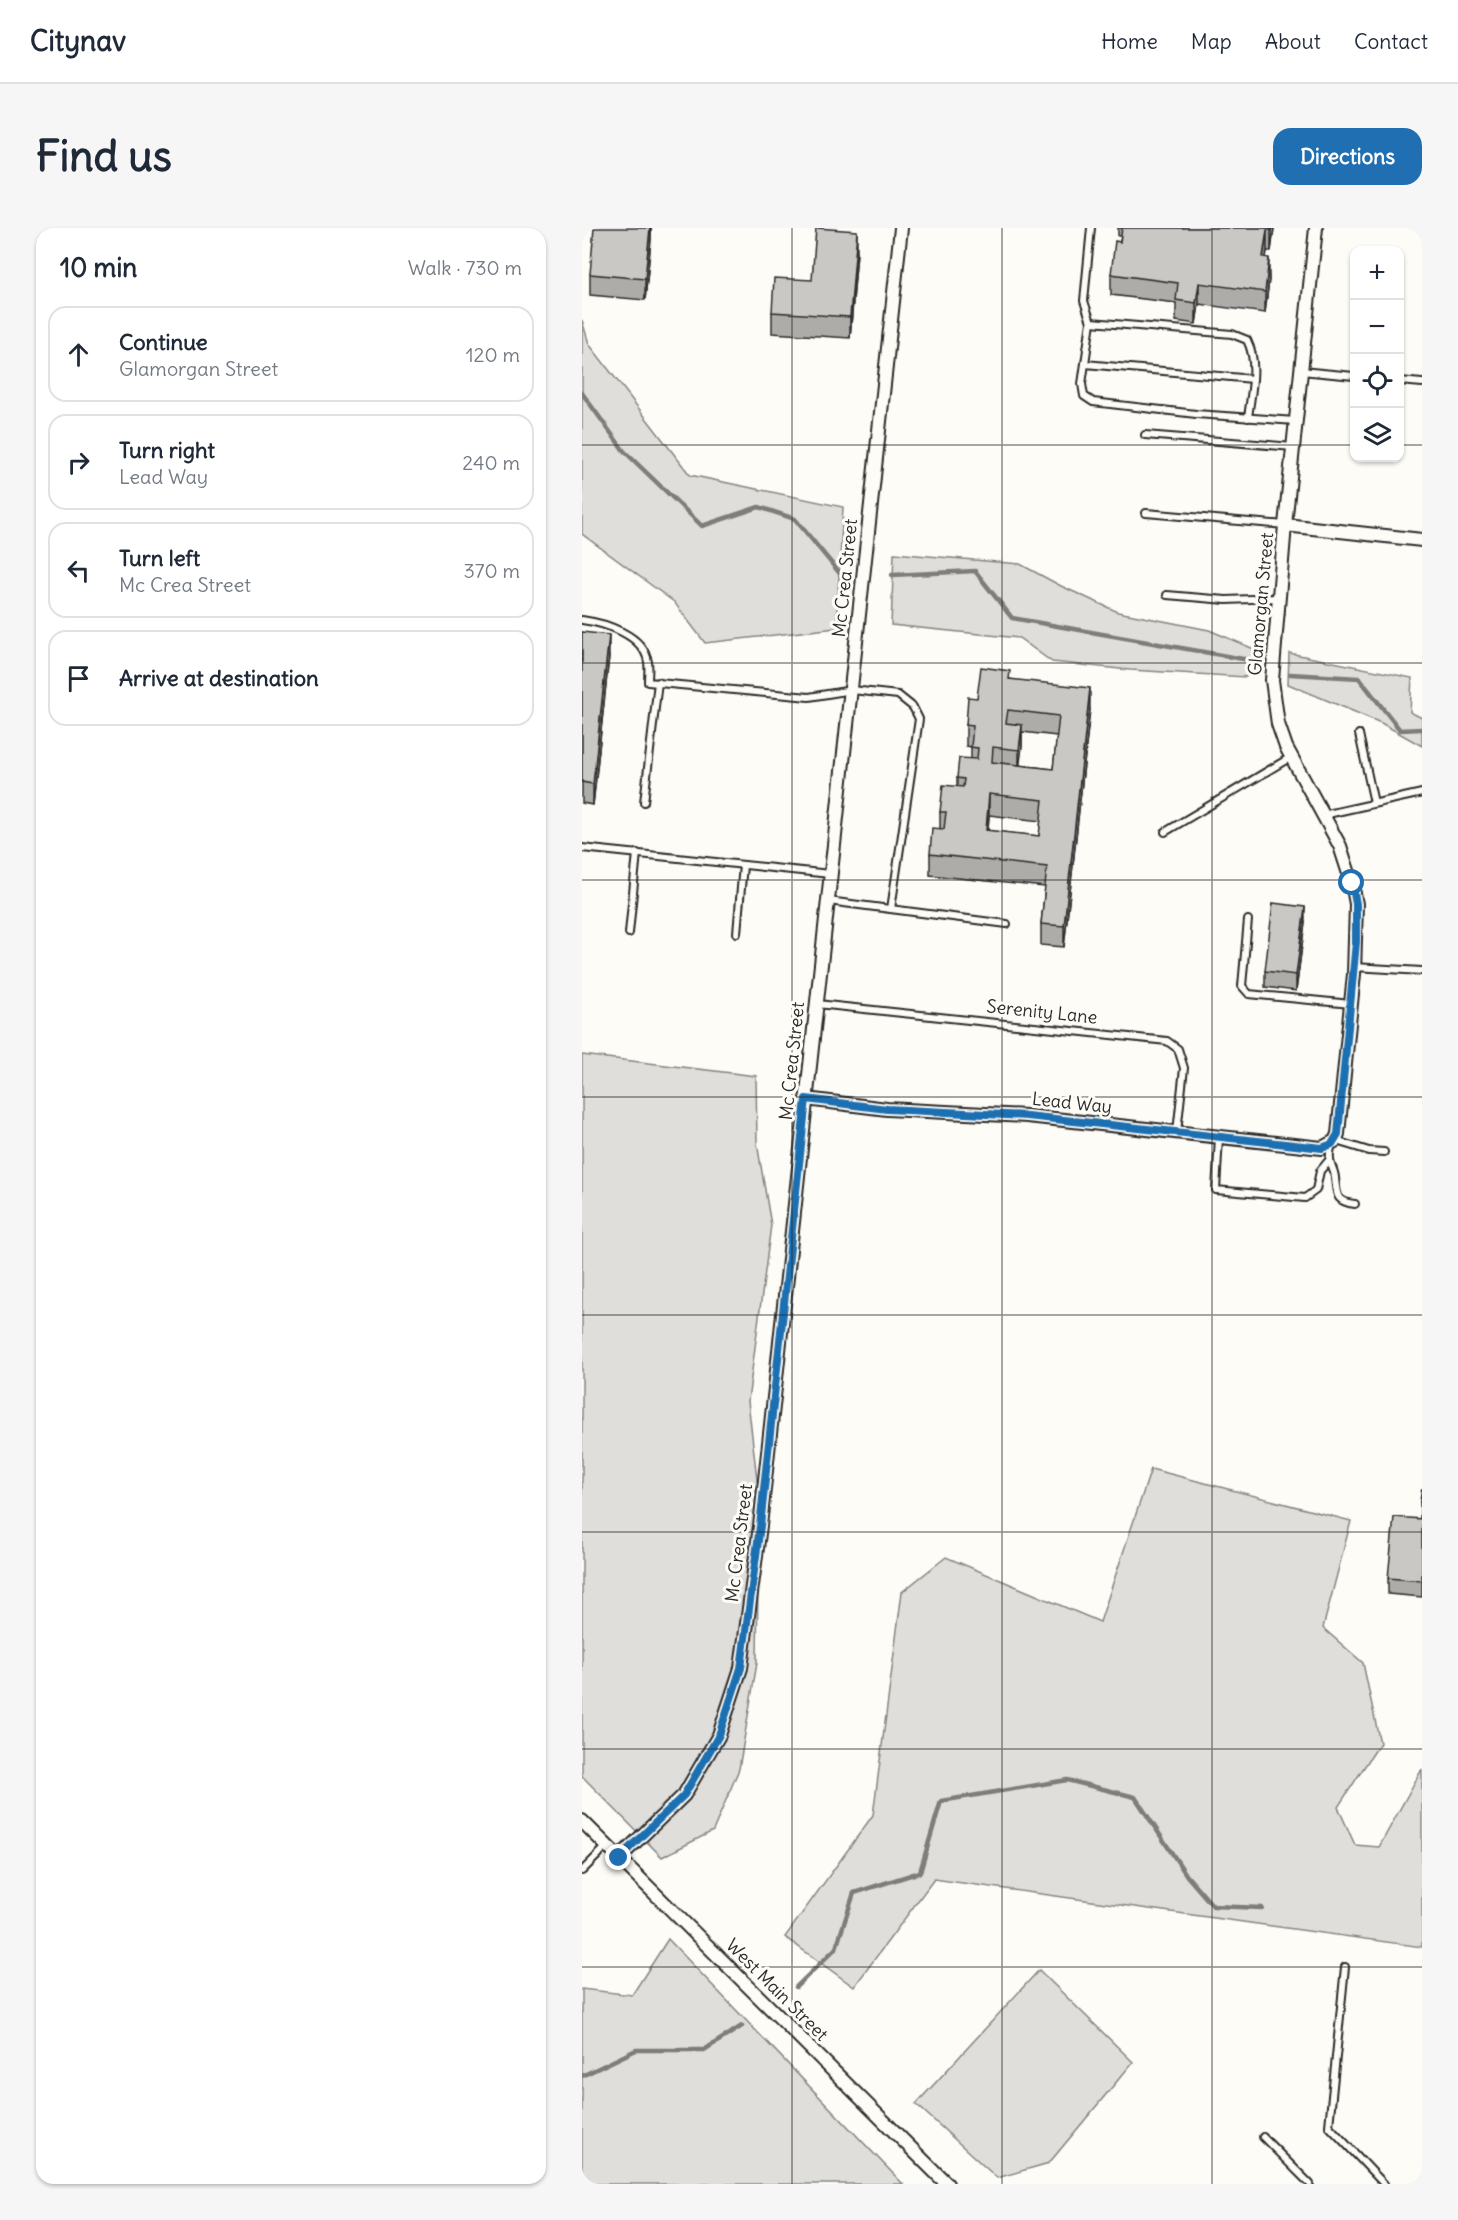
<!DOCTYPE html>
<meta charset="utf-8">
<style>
:root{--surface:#fff;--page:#f6f6f7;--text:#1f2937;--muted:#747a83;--line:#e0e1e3;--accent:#1f6fb2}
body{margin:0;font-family:Delius,sans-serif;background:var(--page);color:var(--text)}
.controls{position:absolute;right:18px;top:18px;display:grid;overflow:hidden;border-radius:12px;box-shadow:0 2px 4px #0004}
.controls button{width:54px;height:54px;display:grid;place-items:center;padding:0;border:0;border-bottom:2px solid var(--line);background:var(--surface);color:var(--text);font:30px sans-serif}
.stop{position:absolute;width:18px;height:18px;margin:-14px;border:4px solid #1f6fb2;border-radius:50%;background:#fff}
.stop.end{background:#1f6fb2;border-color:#fff;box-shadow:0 2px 6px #0008}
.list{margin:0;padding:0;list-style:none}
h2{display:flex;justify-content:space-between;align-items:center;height:78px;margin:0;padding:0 24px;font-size:26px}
h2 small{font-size:20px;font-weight:400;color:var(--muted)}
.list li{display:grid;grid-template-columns:39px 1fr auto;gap:18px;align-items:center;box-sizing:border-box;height:96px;margin:0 12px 12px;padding:0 12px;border:2px solid var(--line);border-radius:18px}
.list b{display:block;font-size:22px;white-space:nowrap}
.list p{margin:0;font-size:20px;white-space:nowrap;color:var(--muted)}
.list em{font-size:20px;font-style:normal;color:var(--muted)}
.icon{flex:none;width:33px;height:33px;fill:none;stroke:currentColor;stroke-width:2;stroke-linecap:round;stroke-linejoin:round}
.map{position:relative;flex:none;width:840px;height:1956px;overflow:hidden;border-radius:18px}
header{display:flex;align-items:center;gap:36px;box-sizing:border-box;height:84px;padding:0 30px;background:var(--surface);border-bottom:2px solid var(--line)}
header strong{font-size:28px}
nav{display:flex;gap:33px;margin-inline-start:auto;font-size:21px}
.intro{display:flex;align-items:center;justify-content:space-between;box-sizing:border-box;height:144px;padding:0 36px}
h1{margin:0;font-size:42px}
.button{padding:15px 27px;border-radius:18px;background:var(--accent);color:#fff;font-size:21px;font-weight:700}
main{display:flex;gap:36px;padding:0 36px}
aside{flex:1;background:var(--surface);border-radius:18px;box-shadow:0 2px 4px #0004}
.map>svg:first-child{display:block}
.green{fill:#dfdeda;stroke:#858482;stroke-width:1.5}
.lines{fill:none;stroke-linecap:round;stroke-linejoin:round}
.stream{stroke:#7e7d7b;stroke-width:4.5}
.lane-casing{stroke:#2b2b2b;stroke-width:10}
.street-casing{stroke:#2b2b2b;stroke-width:16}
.lane{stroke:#fdfcf7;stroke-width:6}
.street{stroke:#fdfcf7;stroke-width:12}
.wall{fill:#adaca9;stroke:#2b2b2b;stroke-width:1.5;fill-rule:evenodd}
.shaded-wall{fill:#8d8c89;stroke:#2b2b2b;stroke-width:1.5}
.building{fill:#c9c8c4;stroke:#2b2b2b;stroke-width:1.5;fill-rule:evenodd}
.route{stroke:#1f6fb2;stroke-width:8}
.grid{fill:none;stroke:#2b2b2b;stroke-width:1.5;stroke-opacity:0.55}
.labels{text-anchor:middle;stroke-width:6;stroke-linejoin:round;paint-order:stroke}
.street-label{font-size:18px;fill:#2b2b2b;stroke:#fdfcf7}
</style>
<header>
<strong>Citynav</strong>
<nav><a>Home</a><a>Map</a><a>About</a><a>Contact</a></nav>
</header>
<div class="intro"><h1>Find us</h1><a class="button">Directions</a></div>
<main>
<aside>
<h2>10 min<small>Walk · 730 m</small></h2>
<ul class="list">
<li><svg class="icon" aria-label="ahead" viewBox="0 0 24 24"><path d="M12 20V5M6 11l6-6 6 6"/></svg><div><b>Continue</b><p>Glamorgan Street</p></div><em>120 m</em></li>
<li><svg class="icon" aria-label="right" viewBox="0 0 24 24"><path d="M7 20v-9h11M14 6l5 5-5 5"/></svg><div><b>Turn right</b><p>Lead Way</p></div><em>240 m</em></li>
<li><svg class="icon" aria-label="left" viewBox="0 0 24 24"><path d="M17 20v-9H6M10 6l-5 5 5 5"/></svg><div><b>Turn left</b><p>Mc Crea Street</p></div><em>370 m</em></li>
<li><svg class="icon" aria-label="arrive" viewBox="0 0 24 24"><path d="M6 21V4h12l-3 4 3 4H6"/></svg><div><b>Arrive at destination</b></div></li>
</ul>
</aside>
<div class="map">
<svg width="840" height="1956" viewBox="0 0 840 1956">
<rect width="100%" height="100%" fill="#fdfcf7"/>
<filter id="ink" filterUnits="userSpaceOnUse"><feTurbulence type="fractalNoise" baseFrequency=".0167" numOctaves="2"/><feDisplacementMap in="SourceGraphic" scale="12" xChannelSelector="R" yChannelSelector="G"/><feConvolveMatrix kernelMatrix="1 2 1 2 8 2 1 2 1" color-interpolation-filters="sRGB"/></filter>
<g filter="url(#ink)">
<g class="green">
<polygon points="0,92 7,116 108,247 261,279 254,400 123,415 92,374 0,306"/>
<polygon points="312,325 438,336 479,358 536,384 627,402 672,421 664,449 548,442 470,434 437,410 309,397"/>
<polygon points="707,425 830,450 828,484 840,490 840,518 799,495 706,456"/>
<polygon points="0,827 174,848 175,915 189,997 166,1173 177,1269 175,1435 157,1541 131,1603 80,1629 0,1548"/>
<polygon points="569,1241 769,1293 741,1400 781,1435 798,1515 756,1579 773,1617 797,1619 840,1541 840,1719 352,1651 272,1759 203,1709 291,1587 320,1364 364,1329 518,1394"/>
<polygon points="86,1711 321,1956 0,1956 0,1761 50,1767"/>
<polygon points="457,1742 551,1834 467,1935 415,1950 334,1876"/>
</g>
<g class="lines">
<g class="stream">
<polyline points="0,165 42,223 120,298 177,279 213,291 260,348"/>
<polyline points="310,347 393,343 430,390 667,432"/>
<polyline points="708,446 777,450 818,502 840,501"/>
<polyline points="214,1759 254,1720 272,1665 338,1644 359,1573 485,1552 553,1569 605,1648 631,1678 680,1680"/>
<polyline points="0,1848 54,1822 122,1822 160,1798"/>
</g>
<defs>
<g id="lane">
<polyline points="509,0 502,73 509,94 500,156 502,168 511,174 614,186 714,193"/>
<path d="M 509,94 L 650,106 L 665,112 C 677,136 669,164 666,190"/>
<polyline points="503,136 671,151"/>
<polyline points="719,143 772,148"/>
<polyline points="818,153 840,155"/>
<polyline points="563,207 711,219"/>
<polyline points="564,285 703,297"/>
<polyline points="585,367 644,372 696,370"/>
<path d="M 0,392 C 23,395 62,407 66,434 C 67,440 66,447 66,454 L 227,469 L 270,462 L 316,467 L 331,479 L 337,491 L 309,681"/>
<polyline points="777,506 792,575"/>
<polyline points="62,574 76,454"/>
<polyline points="741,587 840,565"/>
<polyline points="583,604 709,529"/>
<polyline points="0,620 248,646"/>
<polyline points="246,673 425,696"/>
<polyline points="666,692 660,758 667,766 769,776"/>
<polyline points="47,705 55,625"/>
<polyline points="155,705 161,637"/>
<polyline points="772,739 840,743"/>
<polyline points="235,776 585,813 596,821 602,840 595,904"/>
<polyline points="637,909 634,962 723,970 734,962 738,943 748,931"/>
<polyline points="754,913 787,923 802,924"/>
<path d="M 750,916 C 749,920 747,926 748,931 C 748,937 753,943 753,950 C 755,966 753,974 773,976"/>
<polyline points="0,1643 25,1618"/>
<polyline points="763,1739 747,1898 802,1956"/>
<polyline points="681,1909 728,1956"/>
</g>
<g id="street">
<polyline points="703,297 840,312"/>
<polyline points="224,871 305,881 445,888 740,920 753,913 756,906 772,746 774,676 770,655 758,618 704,519 696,496 690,452 703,297 734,0"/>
<polyline points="0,1593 365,1956"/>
<polyline points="37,1630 102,1567 137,1507 159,1440 178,1298 319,0"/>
</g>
</defs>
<use href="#lane" class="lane-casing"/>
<use href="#street" class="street-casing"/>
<use href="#lane" class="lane"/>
<use href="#street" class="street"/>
</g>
<g class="wall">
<polygon points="69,0 69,11 63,72 8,67 8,46"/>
<polygon points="536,0 692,0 689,23 685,23 684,29 687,51 683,85 617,76 614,96 594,93 594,75 529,67 529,46 538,14 539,8 536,8"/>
<polygon points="275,24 268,110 190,105 190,84"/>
<polygon points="0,404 27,428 11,577 0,575"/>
<path d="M 428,451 L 508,481 L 482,719 L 459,717 L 459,696 L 463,659 L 348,647 L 348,626 L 358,601 L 358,584 L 375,558 L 375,550 L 389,531 L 389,519 L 384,518 L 384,497 L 395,470 ZM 440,504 L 475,508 L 471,541 L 437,537 L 440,518 ZM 407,587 L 459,593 L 457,608 L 406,603 Z"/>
<polygon points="723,694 714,763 683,759 683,743"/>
<polygon points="840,1260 840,1290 838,1290 838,1274"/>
<polygon points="840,1291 840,1369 806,1366 806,1350"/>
</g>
<g class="shaded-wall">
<polygon points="68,0 69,0 69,11 63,72 63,51"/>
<polygon points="689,0 692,0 689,23"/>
<polygon points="685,2 685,23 681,50 681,29"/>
<polygon points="275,3 275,24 268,110 268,89"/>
<polygon points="687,30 687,51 683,85 683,64"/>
<polygon points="617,55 617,76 614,96 614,75"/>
<polygon points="27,407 27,428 11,577 11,556"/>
<polygon points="508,460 508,481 482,719 482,698"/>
<polygon points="440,497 440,518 437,543 437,522"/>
<polygon points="407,566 407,587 404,623 404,602"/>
<polygon points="723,679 723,694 714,763 714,747"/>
</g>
<g class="building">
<polygon points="12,0 68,0 63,51 8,46"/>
<polygon points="234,0 275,3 268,89 190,84 192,50 230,52"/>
<polygon points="540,0 689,0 689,2 685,2 681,29 687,30 683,64 617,55 614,75 594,72 596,55 529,46 533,13 538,14"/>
<polygon points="0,404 27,407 11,556 0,554"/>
<path d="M 399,439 L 428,443 L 427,451 L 508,460 L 482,698 L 459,696 L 465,639 L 348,626 L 350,600 L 362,601 L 364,584 L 358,584 L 361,557 L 381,559 L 382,551 L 375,550 L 377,530 L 395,531 L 396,520 L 389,519 L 391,498 L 384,497 L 386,469 L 395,470 ZM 426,482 L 477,488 L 471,541 L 410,534 L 411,519 L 437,522 L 440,497 L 424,495 ZM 407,566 L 461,572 L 457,608 L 404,602 Z"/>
<polygon points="691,675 723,679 714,747 683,743"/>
<polygon points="840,1260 840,1274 838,1274"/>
<polygon points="812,1289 840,1291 840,1353 806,1350"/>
</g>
</g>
<g class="lines" filter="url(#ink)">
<polyline class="route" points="37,1630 102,1567 137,1507 159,1440 178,1298 224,871 305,881 445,888 740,920 750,916 756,906 774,714 774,676 770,655"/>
</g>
<path class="grid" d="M 210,0 L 210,1956M 420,0 L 420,1956M 630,0 L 630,1956M 0,217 L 772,217M 818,217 L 840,217M 0,435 L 840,435M 0,652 L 840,652M 0,869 L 840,869M 0,1087 L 840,1087M 0,1304 L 840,1304M 0,1521 L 840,1521M 0,1739 L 840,1739"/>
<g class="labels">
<g class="street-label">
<text transform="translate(263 350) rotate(-84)" y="6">Mc Crea Street</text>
<text transform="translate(679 376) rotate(-85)" y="6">Glamorgan Street</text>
<text transform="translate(460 784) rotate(6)" y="6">Serenity Lane</text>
<text transform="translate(210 833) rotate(-84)" y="6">Mc Crea Street</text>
<text transform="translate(490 875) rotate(6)" y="6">Lead Way</text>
<text transform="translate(157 1315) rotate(-83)" y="6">Mc Crea Street</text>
<text transform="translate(195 1762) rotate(45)" y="6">West Main Street</text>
</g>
</g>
</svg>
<div class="controls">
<button>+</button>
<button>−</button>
<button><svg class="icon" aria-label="locate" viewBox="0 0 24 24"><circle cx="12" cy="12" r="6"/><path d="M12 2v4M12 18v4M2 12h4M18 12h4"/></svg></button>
<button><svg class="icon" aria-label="layers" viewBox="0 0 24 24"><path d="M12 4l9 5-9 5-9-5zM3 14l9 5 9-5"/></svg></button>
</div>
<div class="stop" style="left:770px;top:655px"></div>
<div class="stop end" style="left:37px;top:1630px"></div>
</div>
</main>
